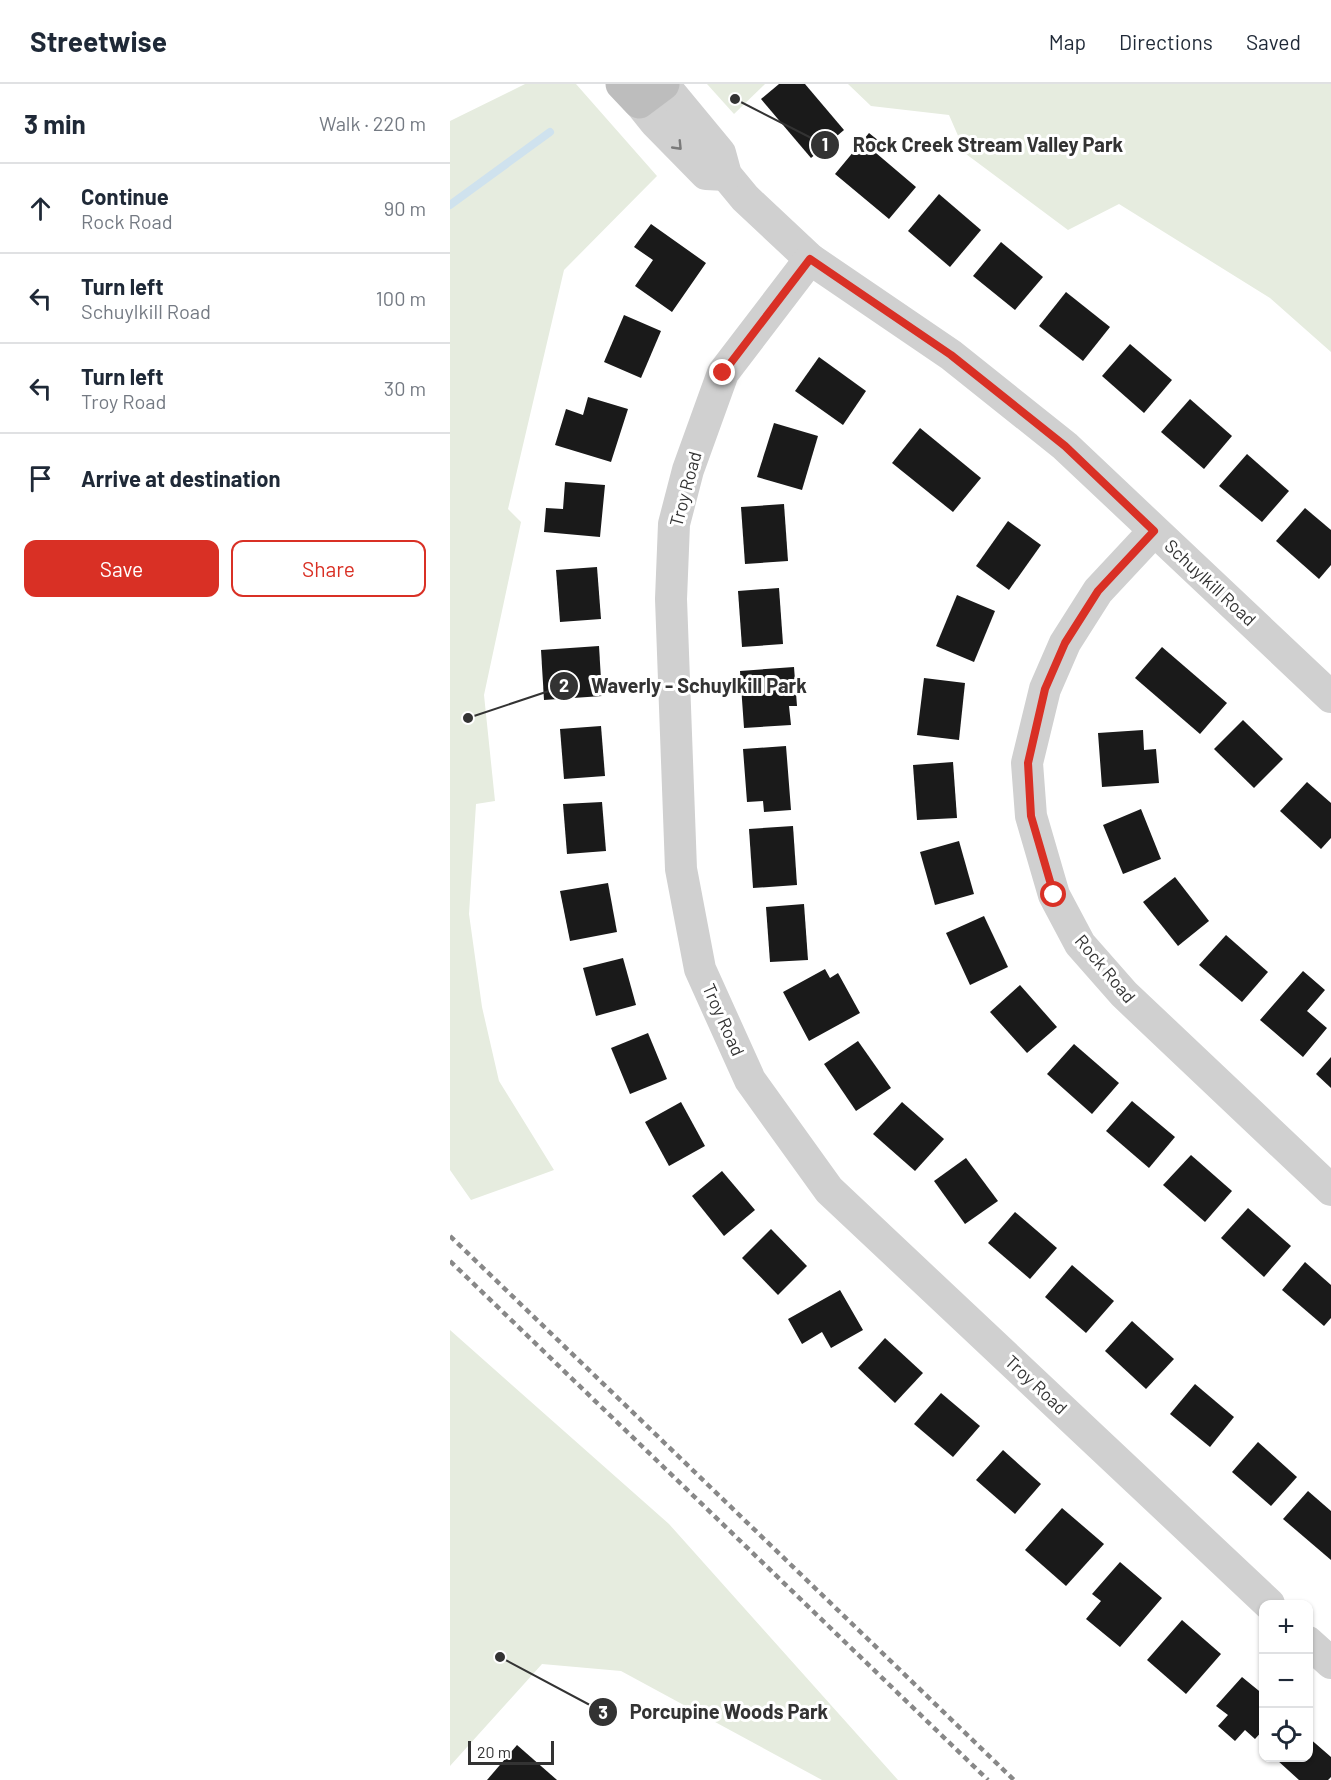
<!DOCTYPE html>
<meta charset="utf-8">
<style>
:root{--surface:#fff;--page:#f6f6f7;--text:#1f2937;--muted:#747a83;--line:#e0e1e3;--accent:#d93025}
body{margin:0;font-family:Barlow,sans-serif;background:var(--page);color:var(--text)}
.controls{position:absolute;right:18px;bottom:18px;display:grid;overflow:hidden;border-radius:12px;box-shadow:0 2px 4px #0004}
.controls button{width:54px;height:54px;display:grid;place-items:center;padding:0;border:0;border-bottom:2px solid var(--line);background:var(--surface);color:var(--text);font:30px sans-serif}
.scale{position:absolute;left:18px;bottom:15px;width:86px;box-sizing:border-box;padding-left:6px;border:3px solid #333;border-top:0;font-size:16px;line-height:21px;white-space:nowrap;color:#333;-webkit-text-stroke:4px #fff;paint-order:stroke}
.stop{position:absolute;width:18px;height:18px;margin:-14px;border:4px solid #d93025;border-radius:50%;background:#fff}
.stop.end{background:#d93025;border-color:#fff;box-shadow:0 2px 6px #0008}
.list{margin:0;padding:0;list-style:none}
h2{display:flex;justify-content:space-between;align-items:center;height:78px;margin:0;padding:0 24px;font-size:26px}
h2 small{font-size:20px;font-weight:400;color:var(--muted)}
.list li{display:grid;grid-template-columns:39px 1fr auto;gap:18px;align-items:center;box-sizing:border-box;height:90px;padding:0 24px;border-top:2px solid var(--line)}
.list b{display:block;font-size:22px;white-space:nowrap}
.list p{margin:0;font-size:20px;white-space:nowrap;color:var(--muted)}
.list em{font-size:20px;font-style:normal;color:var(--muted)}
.actions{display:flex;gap:12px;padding:18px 24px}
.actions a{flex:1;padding:14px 0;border:2px solid var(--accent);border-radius:12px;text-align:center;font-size:21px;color:var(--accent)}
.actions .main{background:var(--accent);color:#fff}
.icon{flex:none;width:33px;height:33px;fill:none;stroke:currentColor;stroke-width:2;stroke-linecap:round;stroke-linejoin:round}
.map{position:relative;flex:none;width:881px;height:1696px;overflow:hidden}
header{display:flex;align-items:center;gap:36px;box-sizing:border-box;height:84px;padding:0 30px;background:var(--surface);border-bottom:2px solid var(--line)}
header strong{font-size:28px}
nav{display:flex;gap:33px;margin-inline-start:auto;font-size:21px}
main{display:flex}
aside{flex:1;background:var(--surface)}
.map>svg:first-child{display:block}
.green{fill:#e6ecdf}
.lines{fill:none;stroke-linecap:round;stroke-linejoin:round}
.stream{stroke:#cfe2ee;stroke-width:8}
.building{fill:#1a1a1a}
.street{stroke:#d0d0d0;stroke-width:32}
.secondary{stroke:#bdbdbd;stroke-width:33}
.rail{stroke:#888;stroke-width:4.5;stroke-dasharray:6 4.5;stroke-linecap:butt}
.oneway{stroke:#7a7a7a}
.route{stroke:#d93025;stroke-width:8}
.labels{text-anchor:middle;stroke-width:6;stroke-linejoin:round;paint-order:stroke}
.street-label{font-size:18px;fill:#333;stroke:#fff}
.leader{fill:none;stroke:#333;stroke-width:2}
.callout-dot{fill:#333;stroke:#fff;stroke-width:2}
.mark-label{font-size:18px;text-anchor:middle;font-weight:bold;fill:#fff}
.callout-label{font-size:20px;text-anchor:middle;font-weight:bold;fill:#333;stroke:#fff;stroke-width:6;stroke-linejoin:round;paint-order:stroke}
</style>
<header>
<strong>Streetwise</strong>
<nav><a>Map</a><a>Directions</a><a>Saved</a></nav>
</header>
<main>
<aside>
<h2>3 min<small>Walk · 220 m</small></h2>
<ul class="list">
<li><svg class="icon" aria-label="ahead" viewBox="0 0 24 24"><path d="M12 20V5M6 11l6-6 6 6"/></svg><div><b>Continue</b><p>Rock Road</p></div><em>90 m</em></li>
<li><svg class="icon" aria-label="left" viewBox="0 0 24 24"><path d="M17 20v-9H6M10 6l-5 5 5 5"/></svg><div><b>Turn left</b><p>Schuylkill Road</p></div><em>100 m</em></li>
<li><svg class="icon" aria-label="left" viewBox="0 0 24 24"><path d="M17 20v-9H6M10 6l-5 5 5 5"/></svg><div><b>Turn left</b><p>Troy Road</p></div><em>30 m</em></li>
<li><svg class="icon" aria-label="arrive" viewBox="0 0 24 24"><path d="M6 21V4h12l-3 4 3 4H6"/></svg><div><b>Arrive at destination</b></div></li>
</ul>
<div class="actions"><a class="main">Save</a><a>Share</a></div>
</aside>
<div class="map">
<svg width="881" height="1696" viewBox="0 0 881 1696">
<rect width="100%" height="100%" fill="#fff"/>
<g class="green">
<polygon points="75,0 126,0 207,92 114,186 58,425 71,438 34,611 45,717 26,720 19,830 32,923 49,997 104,1086 21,1116 0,1086 0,37"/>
<polygon points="257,0 315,0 284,30"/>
<polygon points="398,0 881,0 881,268 820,214 669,120 618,146 516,70 499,31 421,22"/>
<polygon points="0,1246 219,1440 448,1696 372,1696 171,1587 92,1580 0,1682"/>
</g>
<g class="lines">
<polyline class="stream" points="0,121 100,48"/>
</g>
<g class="building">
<polygon points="329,0 355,0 394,46 361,74 311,15"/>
<polygon points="419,49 434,61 426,69 466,103 439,135 385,90"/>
<polygon points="489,110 531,146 500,183 458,147"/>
<polygon points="201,140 256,179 222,228 185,202 203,176 184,163"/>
<polygon points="551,158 593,193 565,226 523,192"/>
<polygon points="616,208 660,243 633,277 589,242"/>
<polygon points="174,231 211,247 191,294 154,278"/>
<polygon points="680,260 722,296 694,329 652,292"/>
<polygon points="369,273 416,307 393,341 345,307"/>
<polygon points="138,313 178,325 161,378 105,361 116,325 133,331"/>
<polygon points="740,315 782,352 754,385 711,348"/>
<polygon points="324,339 368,352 352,406 307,393"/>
<polygon points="470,344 531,394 503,428 442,379"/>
<polygon points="797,370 839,407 812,438 769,402"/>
<polygon points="115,398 155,401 150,453 94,448 96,424 113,425"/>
<polygon points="334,420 338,477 295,480 291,423"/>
<polygon points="855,424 881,446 881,481 869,495 826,457"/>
<polygon points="558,437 591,461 559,506 526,482"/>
<polygon points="147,483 151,535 110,538 106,486"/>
<polygon points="329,504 333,560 292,563 288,507"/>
<polygon points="507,511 545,527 524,578 486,562"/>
<polygon points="149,562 152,612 94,616 91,566"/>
<polygon points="712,563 777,619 750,650 685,594"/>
<polygon points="344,583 347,622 339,622 341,641 294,644 290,587"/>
<polygon points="474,594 515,599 509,656 467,651"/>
<polygon points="793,636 833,675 804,704 764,665"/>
<polygon points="151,642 155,692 114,695 110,645"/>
<polygon points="693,646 694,666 706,665 709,699 652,703 648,649"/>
<polygon points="336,662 341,726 314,728 313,717 297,718 293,665"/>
<polygon points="503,678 507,734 467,736 463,681"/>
<polygon points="857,698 881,719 881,754 871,765 830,727"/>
<polygon points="152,718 156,767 117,770 113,720"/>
<polygon points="691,725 711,775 673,790 653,741"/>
<polygon points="343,742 347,801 303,804 299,745"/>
<polygon points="509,757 524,810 485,821 470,768"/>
<polygon points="725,793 759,837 728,862 693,818"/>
<polygon points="158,799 167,848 120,857 110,807"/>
<polygon points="354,820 358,876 320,878 316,823"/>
<polygon points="534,832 558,883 520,901 496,849"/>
<polygon points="776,851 818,888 792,918 749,881"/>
<polygon points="173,874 186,921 146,932 133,884"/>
<polygon points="375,885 380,894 388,889 410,929 359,957 333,908"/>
<polygon points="853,887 875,906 857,927 877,944 853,973 810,936"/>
<polygon points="570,901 607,943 577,969 540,928"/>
<polygon points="198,949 217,995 180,1010 161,964"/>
<polygon points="408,957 441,1004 406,1027 374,980"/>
<polygon points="624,960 669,999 642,1030 597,990"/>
<polygon points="881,973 881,1004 866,990"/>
<polygon points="682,1017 725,1053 699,1084 656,1047"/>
<polygon points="231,1018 255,1062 219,1082 195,1038"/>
<polygon points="452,1018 494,1055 465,1087 423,1050"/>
<polygon points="741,1071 782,1107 755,1138 713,1101"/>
<polygon points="516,1074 548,1117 515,1140 484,1097"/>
<polygon points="272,1087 305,1126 274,1152 242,1112"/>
<polygon points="798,1124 841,1162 814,1193 771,1154"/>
<polygon points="565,1128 607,1164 580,1195 538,1159"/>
<polygon points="321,1145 357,1182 328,1211 292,1174"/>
<polygon points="855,1178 881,1201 881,1234 874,1242 832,1206"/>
<polygon points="622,1181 664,1217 636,1249 595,1213"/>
<polygon points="390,1206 413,1246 381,1264 372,1248 352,1260 338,1235"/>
<polygon points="682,1237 724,1275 696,1305 655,1267"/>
<polygon points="435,1254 473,1289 445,1319 408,1284"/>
<polygon points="745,1300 784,1333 760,1363 720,1330"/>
<polygon points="491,1309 530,1342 503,1373 464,1340"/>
<polygon points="808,1358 847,1393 821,1422 782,1388"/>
<polygon points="553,1366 591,1400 565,1430 526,1396"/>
<polygon points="858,1407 881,1427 881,1476 833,1435"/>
<polygon points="612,1424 654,1460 616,1502 575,1466"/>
<polygon points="670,1478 712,1514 670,1563 636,1535 651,1517 642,1510"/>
<polygon points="732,1536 771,1570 736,1610 697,1576"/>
<polygon points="792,1593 814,1611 814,1645 805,1655 795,1646 785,1657 768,1642 778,1631 766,1622"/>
<polygon points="858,1653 881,1673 881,1693 878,1696 849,1696 827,1676 829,1674 858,1674"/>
<polygon points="67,1661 107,1696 37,1696"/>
</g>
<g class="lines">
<g class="street">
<polyline points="213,0 270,69 276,91 295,114 360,175 501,271 615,362 881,613"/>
<polyline points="189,18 205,38 256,90 276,91"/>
<polyline points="360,175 273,289 238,386 224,440 221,515 231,785 250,885 300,996 379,1106 819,1520"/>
<polyline points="704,447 648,507 615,559 595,605 577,679 581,732 604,811 630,860 674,910 881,1106"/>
<polyline points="858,1558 881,1579"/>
</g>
<polyline class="secondary" points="172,0 189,18 213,0"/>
<g class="rail">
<polyline points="0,1152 564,1696"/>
<polyline points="0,1177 538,1696"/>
</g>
</g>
<defs><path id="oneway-chevron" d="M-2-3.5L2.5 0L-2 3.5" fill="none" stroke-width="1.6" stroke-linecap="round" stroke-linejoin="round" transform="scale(1.5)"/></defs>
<use class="oneway" href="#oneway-chevron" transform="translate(228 62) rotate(46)"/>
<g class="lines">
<polyline class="route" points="273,289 360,175 501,271 615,362 704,447 648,507 615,559 595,605 578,679 581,732 604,811"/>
</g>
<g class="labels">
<g class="street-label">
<text transform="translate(236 405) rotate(-75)" y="6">Troy Road</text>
<text transform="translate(760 499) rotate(43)" y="6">Schuylkill Road</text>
<text transform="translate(655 885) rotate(50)" y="6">Rock Road</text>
<text transform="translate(273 936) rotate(66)" y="6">Troy Road</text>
<text transform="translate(586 1301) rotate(43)" y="6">Troy Road</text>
</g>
</g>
<path class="leader" d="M285 15L375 61M18 634L114 602M50 1573L153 1628"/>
<g class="callout-dot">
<circle cx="285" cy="15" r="6"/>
<circle cx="18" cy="634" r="6"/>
<circle cx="50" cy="1573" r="6"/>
<circle cx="375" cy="61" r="15"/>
<circle cx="114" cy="602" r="15"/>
<circle cx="153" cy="1628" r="15"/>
</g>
<g class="mark-label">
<text x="375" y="67">1</text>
<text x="114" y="608">2</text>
<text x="153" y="1635">3</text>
</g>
<g class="callout-label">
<text x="538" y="68">Rock Creek Stream Valley Park</text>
<text x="249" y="609">Waverly - Schuylkill Park</text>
<text x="279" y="1635">Porcupine Woods Park</text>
</g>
</svg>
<div class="controls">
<button>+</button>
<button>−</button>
<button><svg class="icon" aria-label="locate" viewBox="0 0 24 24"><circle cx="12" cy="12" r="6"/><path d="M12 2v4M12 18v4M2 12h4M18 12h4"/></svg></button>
</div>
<div class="scale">20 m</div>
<div class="stop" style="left:604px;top:811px"></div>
<div class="stop end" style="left:273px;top:289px"></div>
</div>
</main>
